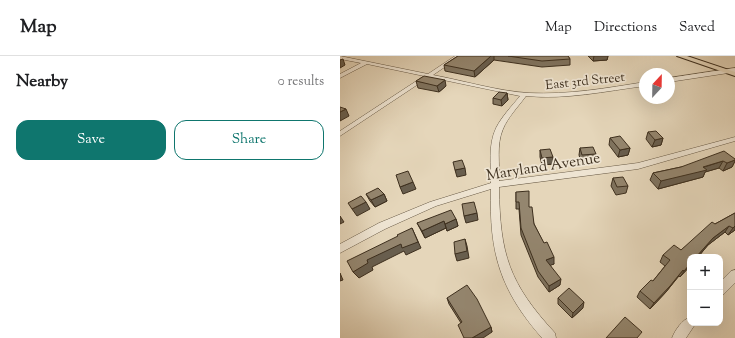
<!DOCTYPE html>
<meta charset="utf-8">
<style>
:root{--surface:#fff;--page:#f6f6f6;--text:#202124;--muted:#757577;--line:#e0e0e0;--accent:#0f766e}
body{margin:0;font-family:"Sorts Mill Goudy",serif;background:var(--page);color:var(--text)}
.controls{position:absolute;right:12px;bottom:12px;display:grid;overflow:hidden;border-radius:8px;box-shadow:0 4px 16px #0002}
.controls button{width:36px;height:36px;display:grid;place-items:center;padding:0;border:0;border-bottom:1px solid var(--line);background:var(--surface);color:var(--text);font:20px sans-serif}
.compass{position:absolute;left:299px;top:12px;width:36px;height:36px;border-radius:50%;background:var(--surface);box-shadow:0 4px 16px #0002;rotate:22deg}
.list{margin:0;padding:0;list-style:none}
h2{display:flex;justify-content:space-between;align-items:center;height:52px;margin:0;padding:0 16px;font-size:17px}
h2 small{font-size:13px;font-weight:400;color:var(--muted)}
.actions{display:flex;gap:8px;padding:12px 16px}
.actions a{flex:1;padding:9px 0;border:1px solid var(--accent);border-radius:12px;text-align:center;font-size:14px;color:var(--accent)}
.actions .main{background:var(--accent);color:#fff}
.map{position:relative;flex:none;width:395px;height:282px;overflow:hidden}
header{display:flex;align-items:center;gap:24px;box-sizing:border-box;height:56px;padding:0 20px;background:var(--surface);border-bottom:1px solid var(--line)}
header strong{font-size:19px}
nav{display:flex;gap:22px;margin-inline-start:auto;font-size:14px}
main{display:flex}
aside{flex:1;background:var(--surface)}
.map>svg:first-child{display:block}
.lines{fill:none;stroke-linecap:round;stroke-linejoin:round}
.minor-casing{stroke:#675945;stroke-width:1}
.major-casing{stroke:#3d2f1e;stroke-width:2}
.minor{fill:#eee4d2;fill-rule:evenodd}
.major{fill:#e5d6ba;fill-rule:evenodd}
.wall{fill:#7f735f;stroke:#3d2f1e}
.shaded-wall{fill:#685e4e;stroke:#3d2f1e}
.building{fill:#94866f;stroke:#3d2f1e}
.labels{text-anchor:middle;stroke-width:3.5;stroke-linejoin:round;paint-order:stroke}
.far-street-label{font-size:13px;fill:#3d2f1e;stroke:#eee4d2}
.street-label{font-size:15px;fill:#3d2f1e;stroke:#eee4d2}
</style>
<header>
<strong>Map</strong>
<nav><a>Map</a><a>Directions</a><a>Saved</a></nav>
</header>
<main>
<aside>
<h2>Nearby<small>0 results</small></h2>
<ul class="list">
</ul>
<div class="actions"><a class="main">Save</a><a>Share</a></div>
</aside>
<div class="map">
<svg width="395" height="282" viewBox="0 0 395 282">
<rect width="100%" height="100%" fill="#e5d6ba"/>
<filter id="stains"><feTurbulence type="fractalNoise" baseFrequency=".005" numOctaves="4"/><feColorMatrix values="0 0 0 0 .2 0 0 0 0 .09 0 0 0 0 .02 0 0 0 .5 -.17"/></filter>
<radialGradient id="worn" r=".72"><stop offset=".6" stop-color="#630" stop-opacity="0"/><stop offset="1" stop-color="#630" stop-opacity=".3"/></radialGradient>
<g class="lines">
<defs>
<g id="minor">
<path d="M 0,0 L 88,18 L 115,0 L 121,0 L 93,19 C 125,25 157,35 189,37 C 228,39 267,32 305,26 L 305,30 C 266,35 226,44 186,40 C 178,51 168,61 163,73 C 156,89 160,108 159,125 L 298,107 L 395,81 L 395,85 L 298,113 L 159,131 C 160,199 169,227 215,277 L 216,282 L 202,282 C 160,234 149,197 151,133 L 96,150 L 45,173 L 0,197 L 0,188 L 39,167 L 90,146 L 151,127 C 151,109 148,89 156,72 C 162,60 172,50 180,40 L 89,21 L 0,80 L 0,75 L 84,20 L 27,8 L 0,22 L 0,18 L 21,7 L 0,3 Z"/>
<polygon points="395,12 395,16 329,26 329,22"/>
<polygon points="395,214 395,227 384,238 380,239 380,226 391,215"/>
<path d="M 350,261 L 350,267 L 356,267 L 346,282 L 332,282 C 335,274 342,264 350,261 Z"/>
</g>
<polygon id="major" points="337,0 347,0 395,16 395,20"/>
</defs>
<use href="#minor" class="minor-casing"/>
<use href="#major" class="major-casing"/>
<use href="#minor" class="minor"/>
<use href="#major" class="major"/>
</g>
<g class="wall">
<polygon points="118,0 228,0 230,3 230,9 202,11 154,4 135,21 105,15 104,9"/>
<polygon points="248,0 268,0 267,4 253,5"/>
<polygon points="76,25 106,30 99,36 78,32"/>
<polygon points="167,37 168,44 162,50 153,48 153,42"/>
<polygon points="308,76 323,82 321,89 312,91 306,83"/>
<polygon points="270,82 290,92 288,99 278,101 269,89"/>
<polygon points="240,92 256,98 255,106 241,106 239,99"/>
<polygon points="200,94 213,101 213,108 202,109 200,101"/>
<polygon points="395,103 395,105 392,111 383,115 379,112 365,116 363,121 318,133 310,124 313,117 341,111"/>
<polygon points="273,122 288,130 286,137 276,139 271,130"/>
<polygon points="176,136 189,151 194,168 214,208 210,209 220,229 209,236 198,221 181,179 179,153 176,153"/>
<polygon points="26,138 44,138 47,145 35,151 30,145"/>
<polygon points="395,157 395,174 388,179 385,176 368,189 358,201 350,201 350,210 340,221 339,220 326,236 310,253 297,241 300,235 313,225 325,210 320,206 323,199 341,194 375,168"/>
<polygon points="116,163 118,170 107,175 106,172 85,182 77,167"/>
<polygon points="107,242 151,271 152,276 121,267 109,248"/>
<polygon points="218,242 243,252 232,262 218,248"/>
</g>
<g class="shaded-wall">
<polygon points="151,0 154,0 154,4 135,21 134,15"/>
<polygon points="254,0 268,0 267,4 253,5"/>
<polygon points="3,3 5,9 0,12 0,4"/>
<polygon points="105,24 106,30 99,36 97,30"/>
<polygon points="167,37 168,44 162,50 161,44"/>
<polygon points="6,53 9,60 0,65 0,56"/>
<polygon points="323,82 321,89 312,91 315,84"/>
<polygon points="290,92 288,99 278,101 280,94"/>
<polygon points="213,101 213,108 202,109 202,102"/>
<polygon points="395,104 395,105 392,111 383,115 387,107"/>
<polygon points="383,105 379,112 365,116 363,121 318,133 321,125"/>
<polygon points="125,112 126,119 117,121 115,114"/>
<polygon points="73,126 76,133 63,138 60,131"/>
<polygon points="44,138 47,145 35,151 31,144"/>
<polygon points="26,146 30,153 17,160 12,153"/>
<polygon points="137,157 138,164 126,167 124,160"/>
<polygon points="0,160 4,166 0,168"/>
<polygon points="116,163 118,170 107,175 105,168"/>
<polygon points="104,165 106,172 85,182 82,175"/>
<polygon points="389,170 385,176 368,189 358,201 356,201 373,182"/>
<polygon points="395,170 395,174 388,179 393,172"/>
<polygon points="72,172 81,192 66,199 64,195 32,211 33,214 19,222 13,216 27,204"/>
<polygon points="125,183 127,190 129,202 117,205 115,198"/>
<polygon points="214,201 214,208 206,211 206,204"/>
<polygon points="350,208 350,210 340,221 344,215"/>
<polygon points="343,214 326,236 310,253 314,247"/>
<polygon points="0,217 3,224 0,225"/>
<polygon points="221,223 220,229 209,236 209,230"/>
<polygon points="244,246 243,252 232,262 233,257"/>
<polygon points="151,271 152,276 143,282 132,282"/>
</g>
<g class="building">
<polygon points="118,0 151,0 134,15 104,9"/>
<polygon points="168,0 228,0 230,3 202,5"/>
<polygon points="84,20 105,24 97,30 76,25"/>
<polygon points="159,36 167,37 161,44 153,42"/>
<polygon points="0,51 6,53 0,56"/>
<polygon points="316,75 323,82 315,84 308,76"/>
<polygon points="280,80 290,92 280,94 270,82"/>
<polygon points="253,91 256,98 242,99 240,92"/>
<polygon points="210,93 213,101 202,102 200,94"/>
<polygon points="384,95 395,103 395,104 387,107 383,105 363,111 367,114 321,125 313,117 341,111"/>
<polygon points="122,104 125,112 115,114 113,106"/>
<polygon points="68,115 73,126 60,131 56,119"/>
<polygon points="283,121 288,130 277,131 273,122"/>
<polygon points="38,132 44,138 31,144 26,138"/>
<polygon points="189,135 189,151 192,151 194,168 204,187 207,186 214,201 206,204 221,223 209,230 198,215 181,172 179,146 176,146 176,136"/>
<polygon points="21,140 26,146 12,153 8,147"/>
<polygon points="134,146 137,157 124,160 122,148"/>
<polygon points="111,154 116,163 105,168 104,165 82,175 77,167"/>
<polygon points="395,157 395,170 393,172 389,170 373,182 356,201 350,201 350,208 344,215 343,214 330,230 314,247 300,235 311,224 313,225 330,204 323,199 334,189 341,194 372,166 375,168"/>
<polygon points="72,172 78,186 62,192 61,188 27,204 28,207 13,216 7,205 58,180 57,179"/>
<polygon points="125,183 127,195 115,198 114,186"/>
<polygon points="127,229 137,243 151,271 132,282 124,282 118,269 122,266 107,242"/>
<polygon points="229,232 244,246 233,257 218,242"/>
<polygon points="285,261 302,276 297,282 266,282"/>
</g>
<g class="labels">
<g class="far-street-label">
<text transform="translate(245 24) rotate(-6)" y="5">East 3rd Street</text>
</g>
<g class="street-label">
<text transform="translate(203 110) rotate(-9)" y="5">Maryland Avenue</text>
</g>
</g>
<rect width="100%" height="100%" filter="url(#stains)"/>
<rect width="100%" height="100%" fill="url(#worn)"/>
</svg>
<div class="controls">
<button>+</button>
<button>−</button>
</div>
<svg class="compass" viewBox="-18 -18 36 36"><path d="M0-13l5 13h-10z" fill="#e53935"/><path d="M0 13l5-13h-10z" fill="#757577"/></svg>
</div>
</main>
